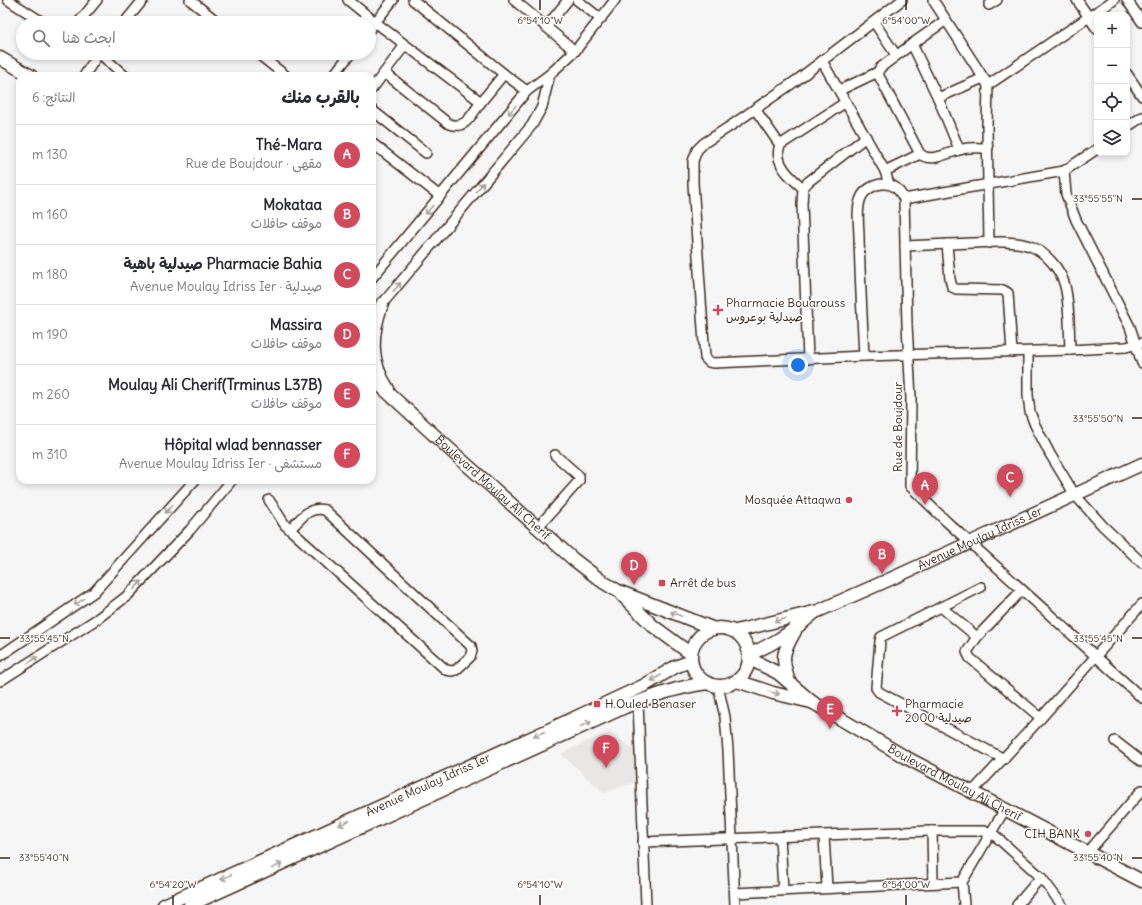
<!DOCTYPE html>
<html lang="ar">
<meta charset="utf-8">
<style>
:root{--surface:#fff;--page:#f7f7f7;--text:#2b2b33;--muted:#7c7c81;--line:#e1e1e2;--accent:#d1495b}
body{margin:0;font-family:Delius,"Playpen Sans Arabic",sans-serif;background:var(--page);color:var(--text);direction:rtl}
.controls{position:absolute;right:12px;top:12px;display:grid;overflow:hidden;border-radius:8px;box-shadow:0 2px 6px #0003}
.controls button{width:36px;height:36px;display:grid;place-items:center;padding:0;border:0;border-bottom:1px solid var(--line);background:var(--surface);color:var(--text);font:20px sans-serif}
.you{position:absolute;left:798px;top:365px;width:14px;height:14px;margin:-10px;border:3px solid #fff;border-radius:50%;background:#1a73e8;box-shadow:0 0 0 6px #1a73e833}
.badge{display:grid;place-items:center;width:26px;height:26px;border-radius:50%;background:var(--accent);color:#fff;font-size:13px;font-weight:700}
.pin{position:absolute;translate:-50% -33px;filter:drop-shadow(0 1px 2px #0008)}
.pin::after{content:'';position:absolute;top:21px;width:14px;height:12px;background:inherit;clip-path:polygon(0 0,100% 0,50% 100%)}
.list{margin:0;padding:0;list-style:none}
h2{display:flex;justify-content:space-between;align-items:center;height:52px;margin:0;padding:0 16px;font-size:17px}
h2 small{font-size:13px;font-weight:400;color:var(--muted)}
.list li{display:grid;grid-template-columns:26px 1fr auto;gap:12px;align-items:center;box-sizing:border-box;height:60px;padding:0 16px;border-top:1px solid var(--line)}
.list b{display:block;font-size:15px;white-space:nowrap}
.list p{margin:0;font-size:13px;white-space:nowrap;color:var(--muted)}
.list em{font-size:13px;font-style:normal;color:var(--muted)}
.icon{flex:none;width:22px;height:22px;fill:none;stroke:currentColor;stroke-width:2;stroke-linecap:round;stroke-linejoin:round}
.map{position:relative;flex:none;width:1142px;height:905px;overflow:hidden;direction:ltr}
.search{position:absolute;background:var(--surface);box-shadow:0 2px 6px #0003;left:16px;top:16px;width:360px;height:44px;display:flex;align-items:center;gap:10px;box-sizing:border-box;padding:0 14px;border-radius:22px;color:var(--muted);font-size:15px}
.panel{position:absolute;background:var(--surface);box-shadow:0 2px 6px #0003;left:16px;top:72px;width:360px;height:412px;border-radius:12px;direction:rtl}
.map>svg:first-child{display:block}
.built{fill:#e9e7e6}
.lines{fill:none;stroke-linecap:round;stroke-linejoin:round}
.minor-casing{stroke:#3b2a1e;stroke-width:12}
.major-casing{stroke:#3b2a1e;stroke-width:15}
.minor{stroke:#fff;stroke-width:9}
.major{stroke:#fff;stroke-width:12}
.oneway{stroke:#a79f9a}
.ticks{fill:none;stroke:#3b2a1e;stroke-width:1.5}
.poi-dot{fill:#d1495b;stroke:#fff;stroke-width:1.5}
.labels{text-anchor:middle;stroke-width:3;stroke-linejoin:round;paint-order:stroke}
.poi-label{font-size:12px;fill:#3b2a1e;stroke:#fff;text-anchor:start}
.street-label{font-size:12px;fill:#3b2a1e;stroke:#fff}
.ticks-label{font-size:10px;text-anchor:middle;fill:#3b2a1e;stroke:#fff;stroke-width:3;stroke-linejoin:round;paint-order:stroke}
</style>
<div class="map">
<svg width="1142" height="905" viewBox="0 0 1142 905">
<rect width="100%" height="100%" fill="#f7f6f6"/>
<filter id="ink" filterUnits="userSpaceOnUse"><feTurbulence type="fractalNoise" baseFrequency=".025" numOctaves="2"/><feDisplacementMap in="SourceGraphic" scale="8" xChannelSelector="R" yChannelSelector="G"/><feConvolveMatrix kernelMatrix="1 2 1 2 8 2 1 2 1" color-interpolation-filters="sRGB"/></filter>
<g filter="url(#ink)">
<polygon class="built" points="609,731 634,750 636,782 604,793 561,754"/>
<g class="lines">
<defs>
<g id="minor">
<polyline points="8,0 44,23"/>
<polyline points="190,0 219,23"/>
<polyline points="348,0 375,22 481,102 504,74"/>
<polyline points="413,0 504,74 527,91"/>
<polyline points="514,0 575,51"/>
<polyline points="577,0 601,19"/>
<polyline points="902,0 797,80 732,125 704,143 697,150 693,161 693,183 705,358 709,362 714,363 864,356 1070,350 1126,347 1142,343"/>
<polyline points="933,0 988,85 987,125 989,243"/>
<polyline points="1077,0 1097,29"/>
<polyline points="1127,0 1142,22"/>
<polyline points="989,5 997,0"/>
<polyline points="874,22 896,55"/>
<polyline points="78,23 97,0"/>
<polyline points="124,23 143,0"/>
<polyline points="547,26 568,0"/>
<polyline points="369,30 393,0"/>
<polyline points="912,44 946,20"/>
<polyline points="99,53 125,76"/>
<polyline points="257,53 286,76"/>
<polyline points="822,61 885,171 889,184"/>
<path d="M 385,73 L 449,124 C 466,130 471,115 481,102"/>
<polyline points="1127,74 1142,96"/>
<polyline points="84,76 99,53"/>
<polyline points="333,76 351,53"/>
<polyline points="988,85 1114,0"/>
<polyline points="372,89 405,45"/>
<polyline points="840,90 878,72"/>
<polyline points="938,98 983,78"/>
<polyline points="755,109 780,145"/>
<polyline points="372,110 426,153"/>
<polyline points="1127,127 1142,117"/>
<polyline points="372,143 440,196"/>
<path d="M 959,149 L 938,98 L 912,44 L 880,68 L 878,72 L 879,76 L 920,154 C 932,164 950,151 963,149 C 971,147 980,148 988,148"/>
<polyline points="885,171 920,154"/>
<polyline points="1064,171 1066,194 1076,220 1130,327 1142,363"/>
<path d="M 803,188 C 791,178 773,163 780,145 L 846,102"/>
<polyline points="904,199 1064,171 1097,149"/>
<polyline points="947,244 950,279 952,287 956,289 1003,290 1008,293 1012,352"/>
<path d="M 905,246 C 928,245 950,244 972,243 C 991,242 1012,240 1030,246 C 1046,252 1061,270 1065,286 C 1070,307 1069,329 1070,350"/>
<polyline points="372,278 527,91 550,74 575,51 615,0"/>
<polyline points="378,309 532,125 542,107 550,74"/>
<polyline points="1028,352 1028,395 1030,412 1035,425 1050,454 1075,495 1103,526 1142,563"/>
<path d="M 864,356 C 862,316 860,277 859,237 C 859,225 856,209 861,198 C 864,190 875,184 883,184 C 894,183 899,190 904,199 L 907,325 L 911,398 L 910,486 L 946,521 L 1142,698"/>
<polyline points="808,359 802,204 803,188 808,182 866,137"/>
<path d="M 269,500 L 285,525 L 446,670 L 452,671 L 456,670 L 470,657 L 472,651 L 471,646 L 325,510 C 308,506 301,519 290,529"/>
<polyline points="538,527 579,481 579,476 555,455"/>
<polyline points="981,587 881,637 880,641 876,688 879,692 1004,759"/>
<polyline points="1022,590 977,637 967,652 970,658 1041,718"/>
<polyline points="941,607 977,637"/>
<polyline points="0,656 94,592 195,480"/>
<polyline points="0,681 97,619 127,596 190,530 232,480"/>
<polyline points="718,686 725,717 728,750 735,905"/>
<polyline points="638,702 646,905"/>
<polyline points="1115,741 1142,762"/>
<polyline points="973,791 1041,718 1142,604"/>
<polyline points="932,831 933,883"/>
<polyline points="824,836 827,888"/>
<polyline points="780,837 783,890"/>
<polyline points="643,842 929,831 983,831 991,832 1041,877 1062,905"/>
<polyline points="1088,852 1142,790"/>
<polyline points="735,893 962,882"/>
<polyline points="964,905 962,882 1005,809"/>
<polyline points="1017,905 1041,877"/>
</g>
<g id="major">
<polyline points="0,58 31,76"/>
<path d="M 382,304 C 371,334 369,361 388,389"/>
<path id="s1" d="M 372,378 L 457,456 L 573,559 L 603,582 L 618,591 L 712,628"/>
<polyline points="622,595 653,626 691,654"/>
<circle cx="720" cy="657" r="29"/>
<path id="s2" d="M 736,631 L 818,611 L 895,577 L 1142,464"/>
<path d="M 750,654 C 774,644 794,631 814,613"/>
<path id="s3" d="M 750,659 L 778,673 L 812,702 L 905,757 L 1142,881"/>
<polyline points="737,681 773,693 811,702"/>
<path d="M 789,682 C 781,657 782,654 795,631"/>
<path id="s4" d="M 164,905 L 542,733 L 645,685 L 675,667 L 691,661"/>
<path d="M 190,905 L 625,707 C 653,696 677,687 708,683"/>
</g>
</defs>
<use href="#minor" class="minor-casing"/>
<use href="#major" class="major-casing"/>
<use href="#minor" class="minor"/>
<use href="#major" class="major"/>
</g>
<defs><path id="oneway-shaft" d="M-6 0H5M1.5-3L5.5 0L1.5 3" fill="none" stroke-width="1.6" stroke-linecap="round" stroke-linejoin="round"/></defs>
<g class="oneway">
<use href="#oneway-shaft" transform="translate(512 110) rotate(130)"/>
<use href="#oneway-shaft" transform="translate(480 187) rotate(-50)"/>
<use href="#oneway-shaft" transform="translate(429 210) rotate(130)"/>
<use href="#oneway-shaft" transform="translate(397 287) rotate(-50)"/>
<use href="#oneway-shaft" transform="translate(169 509) rotate(132)"/>
<use href="#oneway-shaft" transform="translate(138 585) rotate(-47)"/>
<use href="#oneway-shaft" transform="translate(79 602) rotate(146)"/>
<use href="#oneway-shaft" transform="translate(676 614) rotate(-158)"/>
<use href="#oneway-shaft" transform="translate(780 620) rotate(166)"/>
<use href="#oneway-shaft" transform="translate(33 660) rotate(-33)"/>
<use href="#oneway-shaft" transform="translate(656 678) rotate(150)"/>
<use href="#oneway-shaft" transform="translate(774 693) rotate(16)"/>
<use href="#oneway-shaft" transform="translate(586 724) rotate(-24)"/>
<use href="#oneway-shaft" transform="translate(539 734) rotate(156)"/>
<use href="#oneway-shaft" transform="translate(344 823) rotate(155)"/>
<use href="#oneway-shaft" transform="translate(277 866) rotate(-24)"/>
<use href="#oneway-shaft" transform="translate(226 877) rotate(156)"/>
</g>
</g>
<path class="ticks" d="M 540,0 L 540,10M 906,0 L 906,10M 1132,199 L 1142,199M 1132,418 L 1142,418M 0,638 L 10,638M 1132,638 L 1142,638M 0,858 L 10,858M 1132,858 L 1142,858M 173,895 L 173,905M 540,895 L 540,905M 906,895 L 906,905"/>
<g class="poi-dot">
<path d="M716 304h4v4h4v4h-4v4h-4v-4h-4v-4h4z"/>
<circle cx="849" cy="500" r="4"/>
<rect x="658" y="579" width="8" height="8" rx="2"/>
<rect x="593" y="700" width="8" height="8" rx="2"/>
<path d="M895 705h4v4h4v4h-4v4h-4v-4h-4v-4h4z"/>
<circle cx="1088" cy="834" r="4"/>
</g>
<g class="labels">
<g class="poi-label">
<text x="726" y="307">Pharmacie Bouarouss<tspan x="726" dy="14">صيدلية بوعروس</tspan></text>
<text x="841" y="504" text-anchor="end">Mosquée Attaqwa</text>
<text x="670" y="587">Arrêt de bus</text>
<text x="605" y="708">H.Ouled Benaser</text>
<text x="905" y="708">Pharmacie<tspan x="905" dy="14">2000 صيدلية</tspan></text>
<text x="1080" y="838" text-anchor="end">CIH BANK</text>
</g>
<g class="street-label">
<text transform="translate(898 427) rotate(-90)" y="4">Rue de Boujdour</text>
<text dy="4" stroke="none"><textPath href="#s1" startOffset="163">Boulevard Moulay Ali Cherif</textPath></text>
<text dy="4" stroke="none"><textPath href="#s2" startOffset="262">Avenue Moulay Idriss Ier</textPath></text>
<text dy="4" stroke="none"><textPath href="#s3" startOffset="240">Boulevard Moulay Ali Cherif</textPath></text>
<text dy="4" stroke="none"><textPath href="#s4" startOffset="290">Avenue Moulay Idriss Ier</textPath></text>
</g>
</g>
<g class="ticks-label">
<text x="540" y="24">6°54'10"W</text>
<text x="906" y="24">6°54'00"W</text>
<text x="1098" y="202">33°55'55"N</text>
<text x="1098" y="422">33°55'50"N</text>
<text x="44" y="642">33°55'45"N</text>
<text x="1098" y="642">33°55'45"N</text>
<text x="44" y="861">33°55'40"N</text>
<text x="1098" y="861">33°55'40"N</text>
<text x="173" y="888">6°54'20"W</text>
<text x="540" y="888">6°54'10"W</text>
<text x="906" y="888">6°54'00"W</text>
</g>
</svg>
<div class="controls">
<button>+</button>
<button>−</button>
<button><svg class="icon" aria-label="locate" viewBox="0 0 24 24"><circle cx="12" cy="12" r="6"/><path d="M12 2v4M12 18v4M2 12h4M18 12h4"/></svg></button>
<button><svg class="icon" aria-label="layers" viewBox="0 0 24 24"><path d="M12 4l9 5-9 5-9-5zM3 14l9 5 9-5"/></svg></button>
</div>
<div class="you"></div>
<div class="pin badge" style="left:925px;top:505px">A</div>
<div class="pin badge" style="left:882px;top:574px">B</div>
<div class="pin badge" style="left:1010px;top:497px">C</div>
<div class="pin badge" style="left:634px;top:585px">D</div>
<div class="pin badge" style="left:830px;top:729px">E</div>
<div class="pin badge" style="left:606px;top:768px">F</div>
<div class="search"><svg class="icon" aria-label="search" viewBox="0 0 24 24"><circle cx="10" cy="10" r="6"/><path d="M15 15l6 6"/></svg>ابحث هنا</div>
<section class="panel">
<h2>بالقرب منك<small>النتائج: 6</small></h2>
<ul class="list">
<li><span class="badge">A</span><div><b>Thé-Mara</b><p>مقهى · Rue de Boujdour</p></div><em>130 m</em></li>
<li><span class="badge">B</span><div><b>Mokataa</b><p>موقف حافلات</p></div><em>160 m</em></li>
<li><span class="badge">C</span><div><b>Pharmacie Bahia صيدلية باهية</b><p>صيدلية · Avenue Moulay Idriss Ier</p></div><em>180 m</em></li>
<li><span class="badge">D</span><div><b>Massira</b><p>موقف حافلات</p></div><em>190 m</em></li>
<li><span class="badge">E</span><div><b>Moulay Ali Cherif(Trminus L37B)</b><p>موقف حافلات</p></div><em>260 m</em></li>
<li><span class="badge">F</span><div><b>Hôpital wlad bennasser</b><p>مستشفى · Avenue Moulay Idriss Ier</p></div><em>310 m</em></li>
</ul>
</section>
</div>
